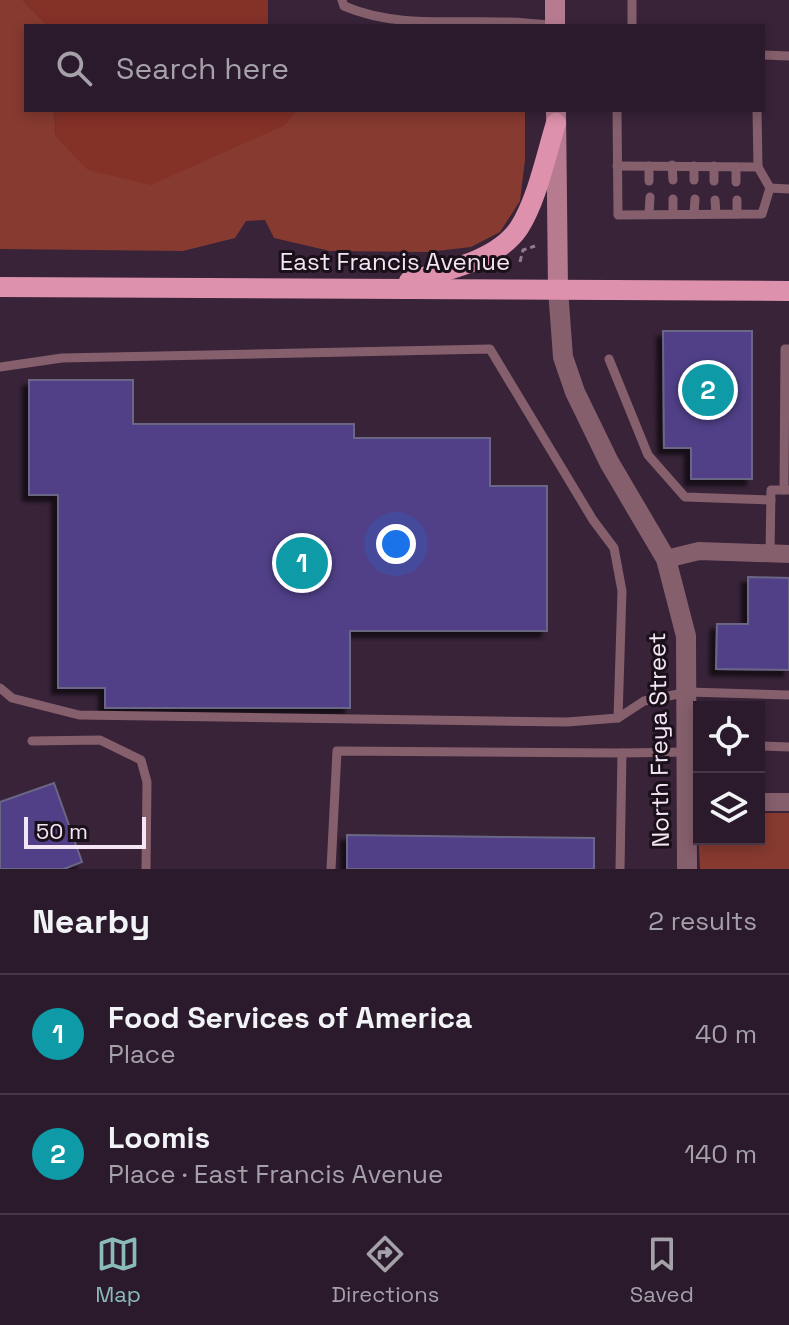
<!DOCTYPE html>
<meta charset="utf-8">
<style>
:root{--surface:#2a1a2b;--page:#322333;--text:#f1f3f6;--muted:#a5a1a9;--line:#463847;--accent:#8bbbb9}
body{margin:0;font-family:"Space Grotesk",sans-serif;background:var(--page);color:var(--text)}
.controls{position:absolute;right:24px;bottom:24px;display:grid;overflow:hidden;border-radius:0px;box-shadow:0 4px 12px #0003}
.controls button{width:72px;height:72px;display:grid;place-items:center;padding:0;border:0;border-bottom:2px solid var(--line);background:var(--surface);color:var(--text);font:40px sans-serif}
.scale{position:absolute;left:24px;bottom:20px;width:122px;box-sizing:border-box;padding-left:8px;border:4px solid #f4e6f5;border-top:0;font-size:22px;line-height:28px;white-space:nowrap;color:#f4e6f5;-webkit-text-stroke:6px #1a101a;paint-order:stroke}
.you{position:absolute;left:396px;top:544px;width:28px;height:28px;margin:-20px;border:6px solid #fff;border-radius:50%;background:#1a73e8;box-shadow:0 0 0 12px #1a73e833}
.badge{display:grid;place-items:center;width:52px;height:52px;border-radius:50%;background:var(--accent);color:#fff;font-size:26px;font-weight:700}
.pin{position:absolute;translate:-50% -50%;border:4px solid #fff;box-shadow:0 2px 8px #0006}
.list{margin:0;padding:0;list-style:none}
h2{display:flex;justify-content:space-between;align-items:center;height:104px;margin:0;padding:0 32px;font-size:34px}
h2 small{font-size:26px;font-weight:400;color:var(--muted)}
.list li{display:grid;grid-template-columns:52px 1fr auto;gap:24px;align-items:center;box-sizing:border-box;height:120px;padding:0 32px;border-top:2px solid var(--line)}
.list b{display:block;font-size:30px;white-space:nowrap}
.list p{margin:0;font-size:26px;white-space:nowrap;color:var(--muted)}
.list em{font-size:26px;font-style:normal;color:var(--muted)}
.icon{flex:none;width:44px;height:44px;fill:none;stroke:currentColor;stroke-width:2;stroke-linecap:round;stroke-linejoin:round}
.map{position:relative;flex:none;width:789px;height:869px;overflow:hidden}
.search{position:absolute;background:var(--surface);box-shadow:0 4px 12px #0003;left:24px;right:24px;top:24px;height:88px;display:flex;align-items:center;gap:20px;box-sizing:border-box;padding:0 28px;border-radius:0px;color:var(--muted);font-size:30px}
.sheet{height:344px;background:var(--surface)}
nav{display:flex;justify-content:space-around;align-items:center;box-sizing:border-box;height:112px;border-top:2px solid var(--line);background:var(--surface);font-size:22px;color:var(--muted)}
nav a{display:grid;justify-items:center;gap:4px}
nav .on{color:var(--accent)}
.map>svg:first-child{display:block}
.green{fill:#873a30}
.forest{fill:#843128}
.building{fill:#513f88;stroke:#6b6685;stroke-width:2;filter:url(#shadow)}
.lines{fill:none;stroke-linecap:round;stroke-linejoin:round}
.path{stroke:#8e7c8f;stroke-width:3;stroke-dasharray:6 4;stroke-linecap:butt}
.service{stroke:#855f6c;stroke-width:9}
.minor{stroke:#855f6c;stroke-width:18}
.tertiary{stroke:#855f6c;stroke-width:20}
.secondary{stroke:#b77b90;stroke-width:20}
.primary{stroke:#de91ac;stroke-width:20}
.labels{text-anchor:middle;stroke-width:6;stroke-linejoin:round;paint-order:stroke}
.street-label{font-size:24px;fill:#f4e6f5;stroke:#1a101a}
</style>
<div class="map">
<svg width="789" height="869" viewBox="0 0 789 869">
<defs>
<filter id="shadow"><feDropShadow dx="-6" dy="6" stdDeviation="2" flood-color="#0009"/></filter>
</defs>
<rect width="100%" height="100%" fill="#382339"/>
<g class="green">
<polygon points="0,0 23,0 48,26 26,26 26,110 54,110 56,137 284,125 297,110 525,110 525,160 520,201 500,232 471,247 428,252 330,251 274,238 265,220 246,221 235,238 183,251 0,249"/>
<polygon points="759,813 789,813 789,869 700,869 698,828 699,826 699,839 759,839"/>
</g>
<g class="forest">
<polygon points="23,0 268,0 268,26 48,26"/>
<polygon points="54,110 297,110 285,125 151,185 88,170 56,137"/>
</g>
<g class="building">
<polygon points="663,331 752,331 752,479 691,479 691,448 664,448"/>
<polygon points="29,380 133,380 133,424 354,424 354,438 490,438 490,486 547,486 547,631 350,631 350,708 105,708 105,688 58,688 58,495 29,495"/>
<polygon points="748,577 789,578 789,670 716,669 717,624 748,624"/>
<polygon points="54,783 82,862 64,869 0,869 0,802"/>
<polygon points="347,835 594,838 594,869 347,869"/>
</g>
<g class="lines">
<polyline class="path" points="520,262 523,250 535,246"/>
<g class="service">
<path d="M 342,0 L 344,6 C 395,28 451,20 505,22 C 522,22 539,24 555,26"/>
<polyline points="632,26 632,0"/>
<polyline points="763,55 789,56"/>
<polyline points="617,110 618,215 762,214 770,188 789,189"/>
<polyline points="757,110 758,167"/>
<polyline points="672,165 673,180"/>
<polyline points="617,166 758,167 770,188"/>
<polyline points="649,166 649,181"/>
<polyline points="694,166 694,180"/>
<polyline points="714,166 714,181"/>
<polyline points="736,167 736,182"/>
<polyline points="673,199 673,214"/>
<polyline points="715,200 716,214"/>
<polyline points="737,200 737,214"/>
<polyline points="649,214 650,197"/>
<polyline points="694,214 695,199"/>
<polyline points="609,359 648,455 685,497 771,500"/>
<polyline points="0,367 62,358 490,349 593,520 614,548 622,591 618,718"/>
<polyline points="784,490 785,349 789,349"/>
<polyline points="770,553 771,490 788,490"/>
<polyline points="0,688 12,698 79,715 567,722 618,718 644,701 688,692 789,695"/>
<polyline points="32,741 100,740 141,760 147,782 146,869"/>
<polyline points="759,746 789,747"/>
<polyline points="331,869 337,751 622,753"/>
<polyline points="620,869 622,753 687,752"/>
</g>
<g class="minor">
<polyline points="666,559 699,551 789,554"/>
<polyline points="759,802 789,802"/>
</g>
<polyline class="tertiary" points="558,289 563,357 575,392 609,462 666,559 686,636 687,869"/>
<g class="secondary">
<polyline points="555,0 555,26"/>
<polyline points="556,110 558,289"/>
</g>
<g class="primary">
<path d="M 409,281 C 444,271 497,261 519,228 C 537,200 546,155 556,123"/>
<polyline points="0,287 789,291"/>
</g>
</g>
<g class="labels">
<g class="street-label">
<text x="395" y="270">East Francis Avenue</text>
<text transform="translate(659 740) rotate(-91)" y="8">North Freya Street</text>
</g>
</g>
</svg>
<div class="controls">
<button><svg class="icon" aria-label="locate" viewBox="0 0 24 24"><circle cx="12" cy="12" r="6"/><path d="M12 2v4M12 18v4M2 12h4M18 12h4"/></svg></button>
<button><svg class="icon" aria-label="layers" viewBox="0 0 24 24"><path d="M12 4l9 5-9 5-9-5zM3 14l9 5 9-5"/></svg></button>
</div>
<div class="scale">50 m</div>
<div class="you"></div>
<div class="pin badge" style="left:302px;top:563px;background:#0f9aa8">1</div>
<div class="pin badge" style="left:708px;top:390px;background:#0f9aa8">2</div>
<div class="search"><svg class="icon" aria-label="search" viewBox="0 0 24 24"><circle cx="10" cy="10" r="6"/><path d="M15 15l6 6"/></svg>Search here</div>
</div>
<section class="sheet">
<h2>Nearby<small>2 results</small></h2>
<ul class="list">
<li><span class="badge" style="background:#0f9aa8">1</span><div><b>Food Services of America</b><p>Place</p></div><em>40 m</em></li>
<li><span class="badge" style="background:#0f9aa8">2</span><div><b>Loomis</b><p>Place · East Francis Avenue</p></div><em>140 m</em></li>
</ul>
</section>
<nav>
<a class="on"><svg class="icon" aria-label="map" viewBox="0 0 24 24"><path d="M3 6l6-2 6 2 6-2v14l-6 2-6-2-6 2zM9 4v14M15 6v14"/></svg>Map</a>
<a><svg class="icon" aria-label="directions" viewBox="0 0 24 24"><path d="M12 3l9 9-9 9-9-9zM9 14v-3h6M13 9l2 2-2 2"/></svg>Directions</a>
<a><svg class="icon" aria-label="saved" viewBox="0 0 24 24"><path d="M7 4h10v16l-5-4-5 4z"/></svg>Saved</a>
</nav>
